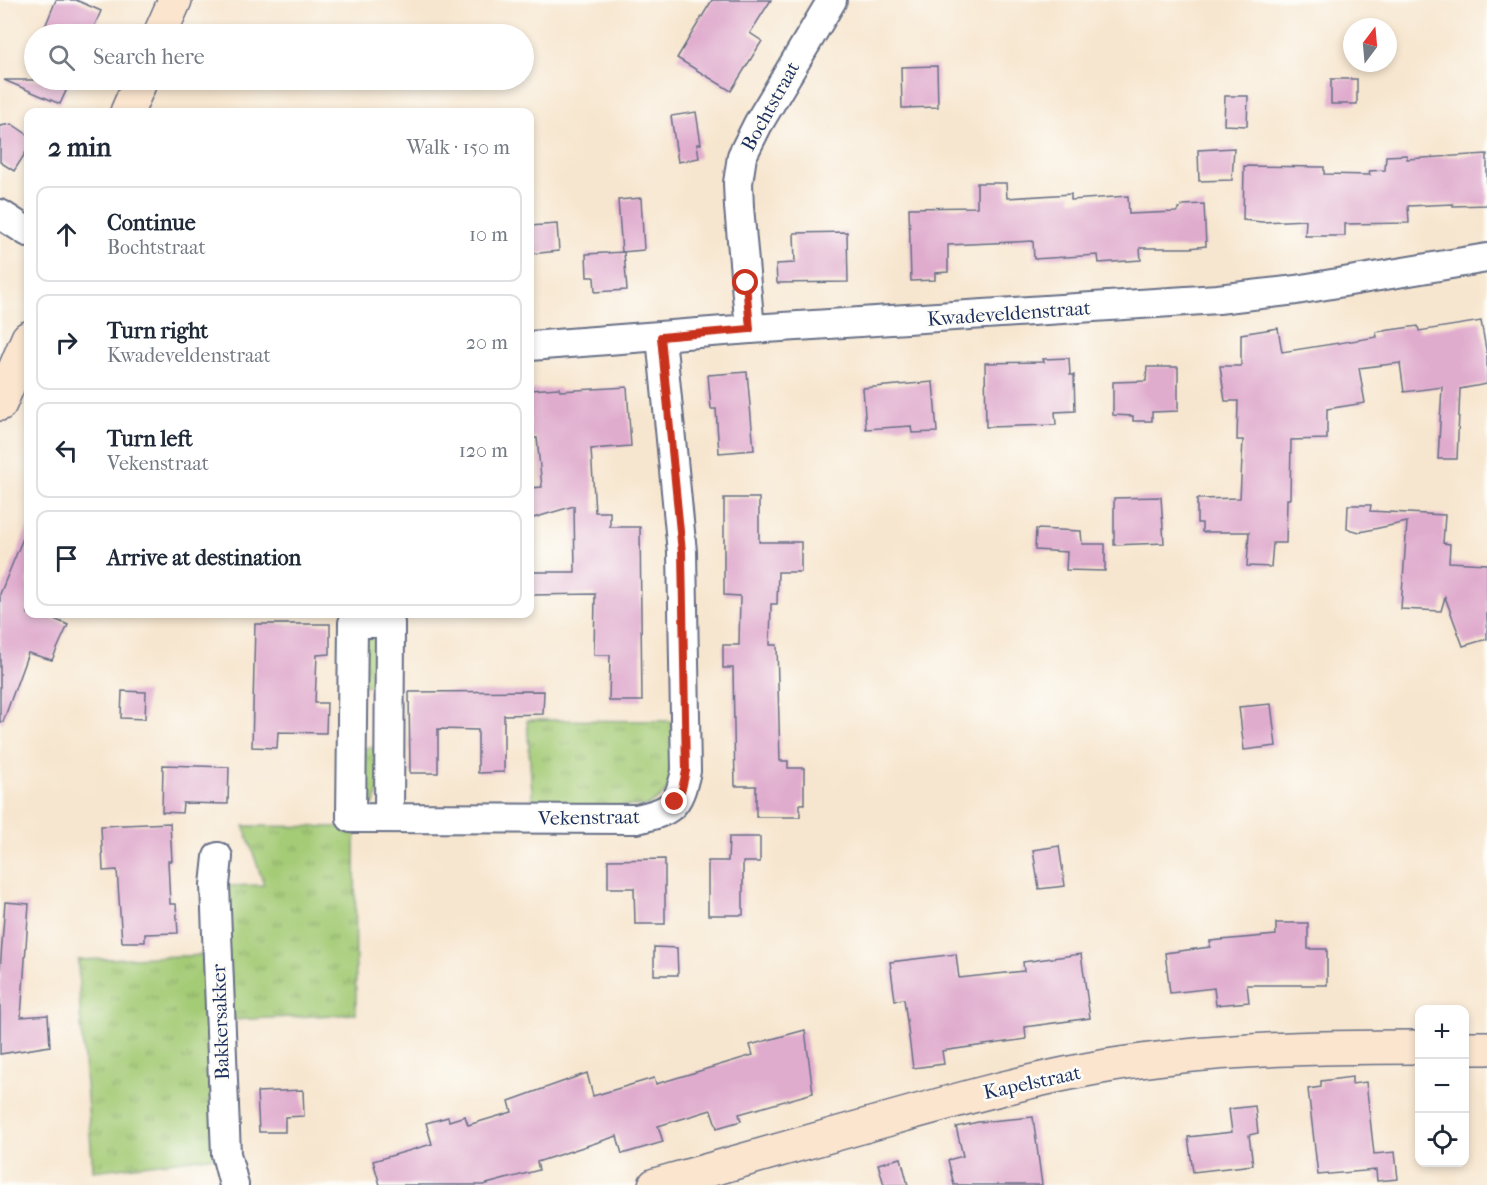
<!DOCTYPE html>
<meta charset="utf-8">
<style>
:root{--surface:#fff;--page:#f6f6f7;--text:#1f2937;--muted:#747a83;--line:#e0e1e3}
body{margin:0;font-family:"IM FELL French Canon",serif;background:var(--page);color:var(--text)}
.controls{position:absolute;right:18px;bottom:18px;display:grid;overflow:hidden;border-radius:12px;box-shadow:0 3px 9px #0003}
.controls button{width:54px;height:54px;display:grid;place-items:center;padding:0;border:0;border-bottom:2px solid var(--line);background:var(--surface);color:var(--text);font:30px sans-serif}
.compass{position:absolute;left:1343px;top:18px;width:54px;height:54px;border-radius:50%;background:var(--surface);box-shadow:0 3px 9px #0003;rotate:16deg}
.stop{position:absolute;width:18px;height:18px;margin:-14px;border:4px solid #c8321e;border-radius:50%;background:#fff}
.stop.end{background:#c8321e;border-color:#fff;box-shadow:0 2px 6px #0008}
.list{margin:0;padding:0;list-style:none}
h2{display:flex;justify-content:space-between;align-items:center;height:78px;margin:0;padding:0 24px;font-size:26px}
h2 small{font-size:20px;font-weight:400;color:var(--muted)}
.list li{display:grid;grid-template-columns:39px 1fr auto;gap:18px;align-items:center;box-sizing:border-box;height:96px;margin:0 12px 12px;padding:0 12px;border:2px solid var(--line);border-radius:12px}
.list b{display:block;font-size:22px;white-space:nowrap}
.list p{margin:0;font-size:20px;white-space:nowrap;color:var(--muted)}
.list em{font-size:20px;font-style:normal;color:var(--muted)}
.icon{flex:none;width:33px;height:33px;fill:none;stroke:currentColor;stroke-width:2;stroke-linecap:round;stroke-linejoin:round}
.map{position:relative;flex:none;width:1487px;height:1185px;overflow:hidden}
.search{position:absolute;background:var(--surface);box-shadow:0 3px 9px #0003;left:24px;top:24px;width:510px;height:66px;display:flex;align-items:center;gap:15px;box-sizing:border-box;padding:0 21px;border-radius:33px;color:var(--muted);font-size:22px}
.panel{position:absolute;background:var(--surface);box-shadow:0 3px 9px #0003;left:24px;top:108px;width:510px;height:510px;border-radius:12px}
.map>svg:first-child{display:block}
.grass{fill:url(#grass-tufts);stroke:#607d6a;stroke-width:1.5}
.building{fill:#e0acce}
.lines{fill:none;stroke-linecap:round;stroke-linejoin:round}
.minor-casing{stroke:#686f86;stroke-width:32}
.secondary-casing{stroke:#686f86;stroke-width:36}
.minor{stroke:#fff;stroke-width:28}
.secondary{stroke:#fbe5cf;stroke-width:33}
.route{stroke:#c8321e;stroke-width:8}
.labels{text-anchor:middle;stroke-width:5;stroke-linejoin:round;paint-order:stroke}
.street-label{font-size:20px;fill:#1b2f5e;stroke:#fdfcf7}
</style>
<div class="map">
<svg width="1487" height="1185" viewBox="0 0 1487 1185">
<defs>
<pattern id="grass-tufts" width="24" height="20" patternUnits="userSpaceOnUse" patternTransform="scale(1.5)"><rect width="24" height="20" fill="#a4cb76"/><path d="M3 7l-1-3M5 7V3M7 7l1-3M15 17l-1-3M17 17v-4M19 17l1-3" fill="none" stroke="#85a564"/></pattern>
</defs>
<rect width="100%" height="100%" fill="#fdfcf7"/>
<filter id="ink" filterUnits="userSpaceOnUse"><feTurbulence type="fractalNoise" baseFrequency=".0167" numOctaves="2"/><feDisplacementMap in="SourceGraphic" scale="12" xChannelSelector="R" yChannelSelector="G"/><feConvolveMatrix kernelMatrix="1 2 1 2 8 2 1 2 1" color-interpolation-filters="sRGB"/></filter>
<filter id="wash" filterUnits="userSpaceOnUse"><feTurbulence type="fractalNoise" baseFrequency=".008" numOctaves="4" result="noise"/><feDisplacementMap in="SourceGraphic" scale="24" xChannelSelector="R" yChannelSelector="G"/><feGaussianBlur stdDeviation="1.35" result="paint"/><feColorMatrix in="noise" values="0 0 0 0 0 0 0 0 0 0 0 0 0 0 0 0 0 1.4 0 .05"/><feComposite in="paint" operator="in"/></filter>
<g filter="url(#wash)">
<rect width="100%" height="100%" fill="#f7e6cf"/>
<g class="grass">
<path d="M 363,632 L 379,638 L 378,682 C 371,687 368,688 361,682 Z"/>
<path d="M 527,720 L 671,721 C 672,739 676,775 666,791 C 662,797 654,801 648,806 L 533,806 Z"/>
<path d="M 368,747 L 375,748 C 381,759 381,795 373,805 L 365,805 L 363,749 Z"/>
<polygon points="244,826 355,827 356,1014 228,1020 223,886 264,885"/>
<polygon points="208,955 217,1156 93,1171 80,1012 78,960"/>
</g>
<g id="blocks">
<g class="building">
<polygon points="56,0 76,0 101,11 91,34 42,34"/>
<polygon points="712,0 771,0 750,33 762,41 731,91 677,58"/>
<polygon points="937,66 938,107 902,108 901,67"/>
<rect x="1331" y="79" width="26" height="25"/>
<polygon points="4,80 71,80 60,104"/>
<polygon points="1225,96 1248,96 1247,126 1224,125"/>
<polygon points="696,112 701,144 697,144 699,158 678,162 671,116"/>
<polygon points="12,124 28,135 28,149 14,171 0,162 0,126"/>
<polygon points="1234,148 1232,180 1199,181 1198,150"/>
<polygon points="1487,154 1487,205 1453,206 1453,204 1408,206 1409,223 1345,224 1345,236 1305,236 1306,220 1262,222 1243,220 1244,166 1324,167 1324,174 1370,175 1369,171 1385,170 1386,156 1407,155 1407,159"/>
<polygon points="977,183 1006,183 1007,198 1071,194 1071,200 1128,196 1129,214 1176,212 1183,205 1204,204 1206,246 1190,248 1140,248 1141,260 1099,263 1098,255 1034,259 1033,241 948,245 948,272 935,273 935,280 911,281 909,208 977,207"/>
<polygon points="641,198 644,250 622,252 618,200"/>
<polygon points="557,224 559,251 530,254 530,226"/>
<polygon points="847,232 848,282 777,283 776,264 795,263 794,233"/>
<polygon points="624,252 627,290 595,292 594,277 587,277 586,254"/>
<polygon points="1481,321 1487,355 1487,384 1460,389 1457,459 1438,459 1442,387 1404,392 1400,363 1359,368 1365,403 1327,409 1327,439 1291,440 1290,499 1287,499 1286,543 1273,543 1271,567 1247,566 1249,532 1202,532 1202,523 1197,523 1197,499 1240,498 1243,440 1237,440 1238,401 1225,401 1220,366 1241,366 1241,334 1278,328 1282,352 1377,337 1376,332 1418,326 1419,331"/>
<polygon points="1069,358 1070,375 1074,375 1075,411 1055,412 1056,425 986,427 985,363 1044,362 1043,359"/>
<polygon points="1147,367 1178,367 1178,411 1152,412 1152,421 1133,421 1133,416 1113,415 1113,382 1146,381"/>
<polygon points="747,372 754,450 719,453 716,409 711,409 708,375"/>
<polygon points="933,382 937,432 912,433 911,426 866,429 863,388"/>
<polygon points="627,387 631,446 591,449 595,512 610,512 610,527 640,527 642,701 609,701 610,655 594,655 595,594 530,595 530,572 575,572 574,506 530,519 530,488 542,487 537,438 530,438 530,390 559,388 560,391"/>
<polygon points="1161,497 1164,543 1114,545 1114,498"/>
<polygon points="724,498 759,498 759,542 801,542 801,572 778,572 777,604 771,604 770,645 777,645 780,761 788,761 788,768 804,768 804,804 800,804 800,817 756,817 756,786 735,786 733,668 723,668 723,645 739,645 740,596 724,595"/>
<polygon points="1348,505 1371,505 1370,511 1445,515 1443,543 1450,544 1449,562 1487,564 1487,639 1463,646 1445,597 1441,611 1401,609 1407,522 1360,532 1347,529"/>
<polygon points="28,526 28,614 43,614 68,625 52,660 28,653 3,722 0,722 0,594"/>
<polygon points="1036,529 1081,531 1082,544 1105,544 1105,571 1066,570 1067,552 1035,550"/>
<polygon points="255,624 330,624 330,654 317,655 315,703 327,703 326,733 278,732 277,748 252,747"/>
<polygon points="122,691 146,692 145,719 121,718"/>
<polygon points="544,691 543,714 504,715 504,772 478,773 478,730 438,729 438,773 410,773 409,692"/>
<polygon points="1271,704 1276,746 1244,750 1239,707"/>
<polygon points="163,765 229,767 228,804 183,803 182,813 162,812"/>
<polygon points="170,823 172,861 168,861 170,904 176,904 178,933 145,934 145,942 122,942 117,870 103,871 101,826"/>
<polygon points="729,837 760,837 760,862 743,862 743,915 708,915 708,861 728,861"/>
<polygon points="1059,846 1065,886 1039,889 1033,850"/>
<polygon points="665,859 665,924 635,924 634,888 608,888 608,860"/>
<polygon points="5,902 29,904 21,1017 48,1015 50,1046 0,1054 0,970"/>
<polygon points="1276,923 1308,923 1308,949 1327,949 1327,985 1247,985 1249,1002 1216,1005 1214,988 1170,993 1165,953 1210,947 1210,941 1276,935"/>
<polygon points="654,947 677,948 678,975 654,975"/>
<polygon points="956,954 959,978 1024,971 1023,962 1081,954 1090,1018 1025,1027 1026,1039 942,1051 944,1064 913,1068 904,999 895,1000 890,962"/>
<polygon points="805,1030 813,1093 739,1114 741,1121 717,1128 711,1110 658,1126 663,1142 622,1154 617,1136 537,1162 539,1170 483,1185 380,1185 373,1161 432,1144 426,1123 448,1117 449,1121 465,1116 468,1125 512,1112 509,1101 587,1073 593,1096 654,1078 656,1084 753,1055 750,1045"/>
<polygon points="1352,1077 1352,1084 1366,1082 1374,1154 1395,1152 1398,1179 1377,1181 1376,1170 1318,1175 1308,1089 1321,1087 1321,1081"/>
<polygon points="303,1090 304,1116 285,1117 285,1132 259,1132 257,1092"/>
<polygon points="1255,1106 1258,1133 1249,1135 1253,1165 1193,1172 1188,1137 1232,1132 1229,1109"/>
<polygon points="1033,1117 1042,1185 954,1185 948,1160 963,1156 956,1127 978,1122"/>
<polygon points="901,1158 908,1185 884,1185 878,1164"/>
</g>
</g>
</g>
<g filter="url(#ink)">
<use href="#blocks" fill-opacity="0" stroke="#686f86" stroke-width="1.5"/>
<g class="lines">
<defs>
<g id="minor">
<polyline points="0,214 28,232"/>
<polyline points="750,329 739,207 738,183 742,156 758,124 832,0"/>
<polyline points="530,346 750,329 1218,299 1296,290 1487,258"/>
<path d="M 389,818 L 390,623 L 353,623 L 351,818 L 637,819 C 672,811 678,807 686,771 L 682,552 L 661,337"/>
<polyline points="218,857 215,885 226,1154 234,1185"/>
</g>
<g id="secondary">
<polyline points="160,34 175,0"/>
<polyline points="127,112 141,80"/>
<polyline points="0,404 28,338"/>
<polyline points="1464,1048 1487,1048"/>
<path d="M 655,1185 C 731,1164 807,1142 882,1121 C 957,1100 1031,1079 1107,1066 C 1211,1049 1315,1047 1420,1047"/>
</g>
</defs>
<use href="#minor" class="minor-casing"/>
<use href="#secondary" class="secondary-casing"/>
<use href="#minor" class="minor"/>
<use href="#secondary" class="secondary"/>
</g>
</g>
<g class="lines" filter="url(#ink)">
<polyline class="route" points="675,802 682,789 686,771 682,552 661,337 750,329 746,283"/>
</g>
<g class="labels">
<g class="street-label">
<text transform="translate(770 106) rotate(-61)" y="7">Bochtstraat</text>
<text transform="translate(1009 313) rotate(-4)" y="7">Kwadeveldenstraat</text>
<text transform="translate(589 817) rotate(-1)" y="7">Vekenstraat</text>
<text transform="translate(220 1022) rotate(-92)" y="7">Bakkersakker</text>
<text transform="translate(1032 1082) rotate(-12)" y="7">Kapelstraat</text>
</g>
</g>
</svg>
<div class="controls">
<button>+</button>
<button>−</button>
<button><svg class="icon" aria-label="locate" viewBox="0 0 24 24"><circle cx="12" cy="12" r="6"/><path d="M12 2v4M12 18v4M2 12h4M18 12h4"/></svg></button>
</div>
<svg class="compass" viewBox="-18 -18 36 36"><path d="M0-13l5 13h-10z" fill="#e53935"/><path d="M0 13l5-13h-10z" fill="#747a83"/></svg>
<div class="stop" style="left:746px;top:283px"></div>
<div class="stop end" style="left:675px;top:802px"></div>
<div class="search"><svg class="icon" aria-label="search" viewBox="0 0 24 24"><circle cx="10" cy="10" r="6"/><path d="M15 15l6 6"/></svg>Search here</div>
<section class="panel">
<h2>2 min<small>Walk · 150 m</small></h2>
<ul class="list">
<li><svg class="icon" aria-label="ahead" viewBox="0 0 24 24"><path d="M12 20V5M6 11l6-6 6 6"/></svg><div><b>Continue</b><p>Bochtstraat</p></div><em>10 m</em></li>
<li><svg class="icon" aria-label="right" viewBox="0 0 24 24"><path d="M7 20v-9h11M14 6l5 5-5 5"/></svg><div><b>Turn right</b><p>Kwadeveldenstraat</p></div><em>20 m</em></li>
<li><svg class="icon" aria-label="left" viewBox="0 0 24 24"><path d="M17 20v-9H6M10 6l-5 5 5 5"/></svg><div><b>Turn left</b><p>Vekenstraat</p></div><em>120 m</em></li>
<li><svg class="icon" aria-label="arrive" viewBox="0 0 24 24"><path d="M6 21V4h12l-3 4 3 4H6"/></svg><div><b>Arrive at destination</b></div></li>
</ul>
</section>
</div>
